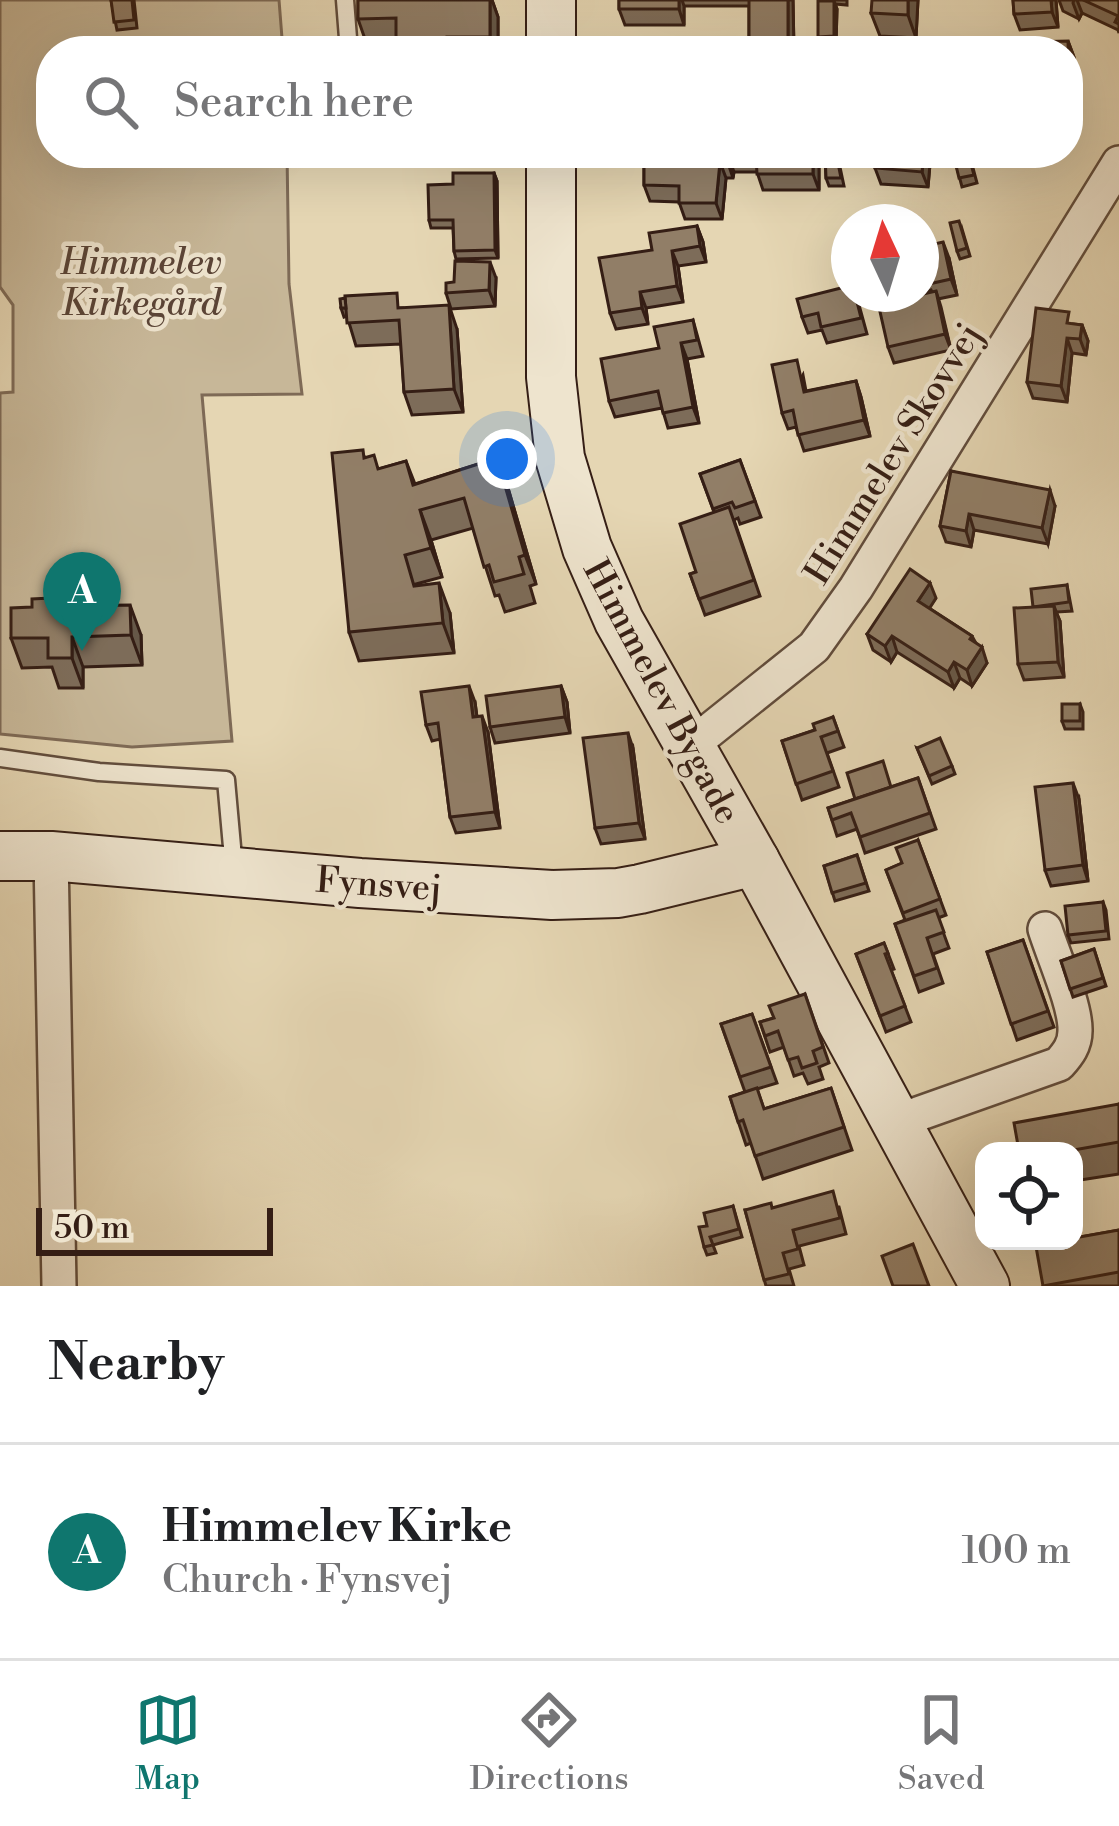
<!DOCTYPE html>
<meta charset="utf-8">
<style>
:root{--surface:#fff;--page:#f2f2f2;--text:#202124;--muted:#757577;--line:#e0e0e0;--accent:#0f766e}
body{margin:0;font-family:"Libre Bodoni",serif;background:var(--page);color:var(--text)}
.controls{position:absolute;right:36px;bottom:36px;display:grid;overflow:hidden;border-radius:24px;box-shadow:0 12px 48px #0002}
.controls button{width:108px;height:108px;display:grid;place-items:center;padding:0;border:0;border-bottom:3px solid var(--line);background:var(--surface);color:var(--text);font:60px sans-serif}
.compass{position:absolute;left:831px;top:204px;width:108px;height:108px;border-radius:50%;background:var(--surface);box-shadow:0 12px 48px #0002;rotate:356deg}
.scale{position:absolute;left:36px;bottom:30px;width:237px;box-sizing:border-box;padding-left:12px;border:6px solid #351e15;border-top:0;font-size:33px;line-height:42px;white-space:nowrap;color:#351e15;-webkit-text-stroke:9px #eee4ce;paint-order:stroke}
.you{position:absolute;left:507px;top:459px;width:42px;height:42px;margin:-30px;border:9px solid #fff;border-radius:50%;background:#1a73e8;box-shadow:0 0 0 18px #1a73e833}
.badge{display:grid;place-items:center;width:78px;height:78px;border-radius:50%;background:var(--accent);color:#fff;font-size:39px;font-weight:700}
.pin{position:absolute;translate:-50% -99px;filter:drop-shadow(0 3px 6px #0008)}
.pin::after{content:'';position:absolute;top:63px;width:42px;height:36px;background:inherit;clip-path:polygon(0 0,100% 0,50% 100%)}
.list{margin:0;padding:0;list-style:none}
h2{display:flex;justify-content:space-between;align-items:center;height:156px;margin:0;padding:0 48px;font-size:51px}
h2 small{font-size:39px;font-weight:400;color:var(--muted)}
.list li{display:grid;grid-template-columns:78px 1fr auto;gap:36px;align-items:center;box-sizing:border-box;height:216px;padding:0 48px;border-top:3px solid var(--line)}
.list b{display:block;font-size:45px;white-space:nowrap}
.list p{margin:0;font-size:39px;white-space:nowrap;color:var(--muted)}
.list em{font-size:39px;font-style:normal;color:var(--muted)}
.icon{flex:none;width:66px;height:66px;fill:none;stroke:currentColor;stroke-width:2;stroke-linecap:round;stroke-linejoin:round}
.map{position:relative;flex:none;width:1119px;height:1286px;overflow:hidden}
.search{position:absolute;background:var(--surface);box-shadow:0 12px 48px #0002;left:36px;right:36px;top:36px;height:132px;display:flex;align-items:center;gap:30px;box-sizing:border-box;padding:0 42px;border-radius:48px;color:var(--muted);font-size:45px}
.sheet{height:372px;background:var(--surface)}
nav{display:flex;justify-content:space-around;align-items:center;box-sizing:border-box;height:168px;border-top:3px solid var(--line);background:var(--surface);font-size:33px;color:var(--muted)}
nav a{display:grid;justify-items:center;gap:6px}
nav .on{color:var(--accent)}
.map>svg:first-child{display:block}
.green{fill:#c7b798;stroke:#7e6a56;stroke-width:3}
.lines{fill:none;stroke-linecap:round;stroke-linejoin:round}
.lane-casing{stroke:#614c3c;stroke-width:21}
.street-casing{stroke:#614c3c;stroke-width:38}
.secondary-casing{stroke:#351e15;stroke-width:52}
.lane{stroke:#eee4ce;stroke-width:16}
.street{stroke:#eee4ce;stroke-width:33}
.secondary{stroke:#eee4ce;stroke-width:48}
.wall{fill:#7d6c59;stroke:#351e15;stroke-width:3}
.shaded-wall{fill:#665848;stroke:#351e15;stroke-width:3}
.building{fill:#917e67;stroke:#351e15;stroke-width:3}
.labels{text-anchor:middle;stroke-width:9;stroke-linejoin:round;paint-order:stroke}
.park-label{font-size:36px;font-style:italic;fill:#5a4436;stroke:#eee4ce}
.street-label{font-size:36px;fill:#351e15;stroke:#eee4ce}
</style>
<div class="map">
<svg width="1119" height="1286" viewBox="0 0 1119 1286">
<rect width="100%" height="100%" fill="#e5d6b3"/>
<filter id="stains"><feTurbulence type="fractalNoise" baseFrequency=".00167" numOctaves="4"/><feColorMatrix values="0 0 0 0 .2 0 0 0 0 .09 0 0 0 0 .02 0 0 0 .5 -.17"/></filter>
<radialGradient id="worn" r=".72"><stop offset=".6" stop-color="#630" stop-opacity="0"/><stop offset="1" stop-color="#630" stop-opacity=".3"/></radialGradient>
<polygon class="green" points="0,0 279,0 283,51 51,51 51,153 287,153 289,284 302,394 202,395 232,741 132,747 0,734 0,393 13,392 13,305 0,287"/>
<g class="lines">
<defs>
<g id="lane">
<polyline points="345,0 349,51"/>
<polyline points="0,758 99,772 226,780 234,869"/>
</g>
<g id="street">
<polyline points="689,747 814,647 856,588 1119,163"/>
<polyline points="51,856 59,1286"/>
<path d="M 898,1121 L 1059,1064 C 1068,1054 1075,1045 1075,1031 C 1076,1006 1053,955 1045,929"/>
</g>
<g id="secondary">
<polyline points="551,51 551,0"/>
<polyline points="551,153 551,377 560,458 587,548 619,621 755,861 985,1286"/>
<polyline points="0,856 51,856 360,883 552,895 618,893 640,889 755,861"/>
</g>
</defs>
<use href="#lane" class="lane-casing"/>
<use href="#street" class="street-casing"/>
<use href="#secondary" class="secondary-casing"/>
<use href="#lane" class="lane"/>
<use href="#street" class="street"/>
<use href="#secondary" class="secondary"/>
</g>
<g class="wall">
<polygon points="111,0 134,0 137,28 117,30"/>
<polygon points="358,0 492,0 498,17 498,51 396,51 396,42 366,42 358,19"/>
<polygon points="619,0 793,0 794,51 749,51 749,6 684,6 684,25 625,25 619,9"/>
<polygon points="833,0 847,0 847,5 835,4 837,9 836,44 820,45 818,37"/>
<polygon points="918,0 916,38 880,36 871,13"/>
<polygon points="1013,0 1056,0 1058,27 1020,30 1014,14"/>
<polygon points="1059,0 1119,0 1119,33 1118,30 1082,13 1079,19 1063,11"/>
<polygon points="1068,41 1074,57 1075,92 1068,92"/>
<polygon points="644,153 819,153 819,190 763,190 757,172 734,172 733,178 726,178 722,219 685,219 679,202 650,201 644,185"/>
<polygon points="825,153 837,153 844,186 829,186 826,178"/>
<polygon points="876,153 947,153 946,165 930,164 928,187 881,184 875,168"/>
<polygon points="953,153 969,153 977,183 962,187"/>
<polygon points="494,173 497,181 498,258 456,259 454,251 453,228 431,228 429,220 453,184"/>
<polygon points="697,226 703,242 706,262 678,266 683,302 646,308 648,324 616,329 610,313 652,250"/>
<polygon points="962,229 970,256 960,259 957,251"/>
<polygon points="921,247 949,258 957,295 938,299 951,350 894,363 888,347 921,292 921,294 932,292 931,290 921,292"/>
<polygon points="496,278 495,306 451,309 446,293 454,282"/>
<polygon points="856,294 867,334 827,343 822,330 808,333 802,317"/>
<polygon points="341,308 403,308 457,329 463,412 412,415 404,392 401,344 356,346 347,316 344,317"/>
<polygon points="693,320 703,356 687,359 699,423 668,428 662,408 615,417 609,401 659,348"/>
<polygon points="1073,324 1082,325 1088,341 1086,355 1072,353 1067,402 1033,398 1027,382"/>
<polygon points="803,375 806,391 856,381 861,397 870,436 804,451 796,427 788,429 782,413"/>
<polygon points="366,458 379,469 406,461 415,484 497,458 508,488 536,584 530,586 535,603 505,612 499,595 495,596 473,528 431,540 442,577 416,584 450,613 454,653 359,661 349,632"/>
<polygon points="740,460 761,517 740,524 738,518 734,520 760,596 705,615 690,574 696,572 714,512 700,474"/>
<polygon points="951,471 1055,506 1048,544 974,530 971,547 946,542 940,526"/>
<polygon points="1067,585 1072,611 1056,612 1060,621 1064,677 1024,680 1018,664 1033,607"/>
<polygon points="936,598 929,608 972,636 987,663 972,686 960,678 954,688 897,652 891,662 873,650 867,634"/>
<polygon points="52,606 141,635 142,665 83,667 83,688 59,688 52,667 22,668 11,638"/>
<polygon points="561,686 567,702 570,733 495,743 490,727"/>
<polygon points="475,702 477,717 488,732 500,828 456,833 450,817 440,739 432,741 426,725"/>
<polygon points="1080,704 1083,712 1083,729 1065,729 1062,721"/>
<polygon points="833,717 844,747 827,753 839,787 802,800 782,741 815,730"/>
<polygon points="633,748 645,839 601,844 595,828"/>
<polygon points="917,748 952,766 955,774 932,784"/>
<polygon points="918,778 936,829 865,853 857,829 837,836 828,808"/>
<polygon points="1079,799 1088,881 1051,886 1045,870"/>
<polygon points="918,840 946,915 938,918 949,948 933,954 943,983 919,992 895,924 905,920 886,870 902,863"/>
<polygon points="857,855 869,891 835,901 824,866"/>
<polygon points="1103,902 1106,910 1109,939 1071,943 1068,935"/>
<polygon points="1023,940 1054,1027 1017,1040 987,952"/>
<polygon points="884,943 894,969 891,970 911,1022 886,1032 856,954"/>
<polygon points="1094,949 1106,986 1073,997 1061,961"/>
<polygon points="805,994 829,1063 819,1067 823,1079 808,1084 803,1073 794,1076 784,1047 770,1052 760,1022 774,1018"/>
<polygon points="752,1014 777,1083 757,1089 764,1109 831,1088 852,1150 763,1179 751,1143 746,1145 730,1097 745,1092 721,1024"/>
<polygon points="1119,1104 1119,1174 1074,1181 1074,1151 1019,1151"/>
<polygon points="733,1206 742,1237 713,1245 716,1253 707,1255 704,1247 707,1226"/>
<polygon points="839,1207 846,1234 799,1246 804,1265 789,1269 794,1286 766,1286 745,1210"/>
<polygon points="1119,1230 1119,1286 1043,1286 1074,1238"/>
</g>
<g class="shaded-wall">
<polygon points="490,0 492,0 498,17 498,51 495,51 490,37"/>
<polygon points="679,0 682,0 684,6 684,25 679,9"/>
<polygon points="788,0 793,0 794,51 788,51"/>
<polygon points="908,0 918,0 916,38 908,15"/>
<polygon points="1051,0 1056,0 1058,27 1052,12"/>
<polygon points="1074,0 1077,0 1082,13 1079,19 1073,3"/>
<polygon points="834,1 837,9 836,44 834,36"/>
<polygon points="1068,41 1074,57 1075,92 1069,76"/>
<polygon points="813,153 819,153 819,190 813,174"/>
<polygon points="924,153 926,153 930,164 928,187 922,172"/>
<polygon points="728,156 734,172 733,178 728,163"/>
<polygon points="720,162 726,178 722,219 716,203"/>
<polygon points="494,173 497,181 498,258 495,250"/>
<polygon points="697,226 703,242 706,262 700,246"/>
<polygon points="943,242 949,258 957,295 951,279"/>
<polygon points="672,251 678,266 683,302 677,286"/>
<polygon points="490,262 496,278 495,306 489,290"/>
<polygon points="936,291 941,307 951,350 945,334"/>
<polygon points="640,292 646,308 648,324 642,308"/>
<polygon points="449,305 457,329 463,412 454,389"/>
<polygon points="1082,325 1088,341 1086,355 1080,339"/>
<polygon points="1067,338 1072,353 1067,402 1061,386"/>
<polygon points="681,343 687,359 699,423 693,407"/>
<polygon points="856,381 861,397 870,436 864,420"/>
<polygon points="497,458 508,488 536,584 525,555"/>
<polygon points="1050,490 1055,506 1048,544 1042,528"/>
<polygon points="420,510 431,540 442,577 431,548"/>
<polygon points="969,514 974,530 971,547 966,531"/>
<polygon points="439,583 450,613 454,653 443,623"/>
<polygon points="930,583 936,598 924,617 918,601"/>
<polygon points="130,605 141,635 142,665 131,635"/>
<polygon points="1054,606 1060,621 1064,677 1058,662"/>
<polygon points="892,636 897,652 891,662 885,646"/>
<polygon points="72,637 83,667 83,688 72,658"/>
<polygon points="982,647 987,663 972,686 967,670"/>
<polygon points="954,662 960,678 954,688 948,672"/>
<polygon points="469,686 475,702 479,733 473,717"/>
<polygon points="561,686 567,702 570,733 565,717"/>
<polygon points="482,716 488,732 500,828 495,812"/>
<polygon points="628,733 633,748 645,839 639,823"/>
<polygon points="1073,783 1079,799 1088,881 1083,865"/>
</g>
<g class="building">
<polygon points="111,0 132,0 134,20 114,22"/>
<polygon points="358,0 490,0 490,37 447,37 447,51 396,51 396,18 358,19"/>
<rect x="619" y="0" width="60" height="9"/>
<rect x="749" y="0" width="39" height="51"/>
<polygon points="872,0 908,0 908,15 871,13"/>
<polygon points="1013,0 1051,0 1052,12 1014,14"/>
<polygon points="1083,0 1119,0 1119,24 1115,22 1118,16"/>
<polygon points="818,1 834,1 834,36 818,37"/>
<polygon points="1068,41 1069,76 1068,51 985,51 985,43"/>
<polygon points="940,44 941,51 874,51 874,48"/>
<polygon points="644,153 813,153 813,174 757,174 756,156 728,156 728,163 720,162 716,203 679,203 679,186 644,185"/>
<polygon points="825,153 836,153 841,178 826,178"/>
<polygon points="876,153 924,153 922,172 875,168"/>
<polygon points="953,153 968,153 974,175 959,178"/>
<polygon points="453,173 494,173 495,250 454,251 453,220 429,220 428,185 453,184"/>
<polygon points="959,221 967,248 957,251 950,223"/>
<polygon points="697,226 700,246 672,251 677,286 640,292 642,308 610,313 599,258 652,250 649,233"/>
<polygon points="943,242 951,279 929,284 926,274 921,275 921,247"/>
<polygon points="455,261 490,262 489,290 446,293 446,283 454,282"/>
<polygon points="849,286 849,294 855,294 861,318 821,327 818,313 802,317 797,299"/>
<polygon points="936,291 945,334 888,347 876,294 919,295"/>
<polygon points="397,293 398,308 449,305 454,389 404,392 399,320 347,323 345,296"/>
<polygon points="345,298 346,308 341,308 340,299"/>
<polygon points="1036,308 1069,312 1067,323 1082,325 1080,339 1067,338 1061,386 1027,382"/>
<polygon points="693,320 697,340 681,343 693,407 663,413 658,391 609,401 601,359 659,348 654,327"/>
<polygon points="797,360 804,392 856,381 864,420 798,435 793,410 782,413 772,365"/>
<polygon points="363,450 364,458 374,455 378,469 406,461 413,485 497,458 525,555 519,557 524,574 494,582 489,565 484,567 464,498 420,510 431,548 405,555 414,586 439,583 443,623 349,632 332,453"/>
<polygon points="740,460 755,501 735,508 732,502 713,509 700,474"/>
<polygon points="951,471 1050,490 1042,528 969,514 966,531 940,526"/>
<polygon points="729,507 754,580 699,599 690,574 696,572 680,524"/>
<polygon points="910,569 930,583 918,601 972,636 970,639 982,647 967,670 954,662 948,672 892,636 885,646 867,634"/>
<polygon points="1067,585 1069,602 1033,607 1031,589"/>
<polygon points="50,598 49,606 130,605 131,635 72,637 72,658 48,658 48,638 11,638 11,608 32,607 32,599"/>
<polygon points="1054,606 1058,662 1018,664 1014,608"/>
<polygon points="469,686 473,717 482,716 495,812 450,817 438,723 426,725 421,692"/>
<polygon points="561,686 565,717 490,727 486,696"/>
<rect x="1062" y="704" width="18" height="17"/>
<polygon points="833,717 838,731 821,737 833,771 796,784 782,741 815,730 813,724"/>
<polygon points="628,733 639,823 595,828 583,738"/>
<polygon points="940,738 952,766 929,776 917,748"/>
<polygon points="883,761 891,787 855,799 847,773"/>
<polygon points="918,778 930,813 860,837 851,813 832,820 828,808"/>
<polygon points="1073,783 1083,865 1045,870 1035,787"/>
<polygon points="918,840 940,899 903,913 886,870 902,863 896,848"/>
<polygon points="857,855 866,883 832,893 824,866"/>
<polygon points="1103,902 1106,931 1068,935 1065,906"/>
<polygon points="936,910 944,932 927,938 937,968 914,976 895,924"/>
<polygon points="1023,940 1048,1011 1011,1024 987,952"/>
<polygon points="884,943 888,953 885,954 905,1006 880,1016 856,954"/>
<polygon points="1094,949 1103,978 1070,989 1061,961"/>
<polygon points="805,994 823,1047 813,1051 817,1063 802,1068 798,1057 788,1060 778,1031 765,1036 760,1022 774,1018 769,1006"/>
<polygon points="752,1014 771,1067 740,1077 721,1024"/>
<polygon points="757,1088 764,1109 831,1088 844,1127 755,1156 743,1120 738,1122 730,1097"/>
<polygon points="1119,1104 1119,1142 1068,1151 1019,1151 1014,1123"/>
<polygon points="833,1191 840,1218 793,1230 798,1249 783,1253 789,1274 764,1280 745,1210 771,1203 772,1208"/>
<polygon points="733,1206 739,1229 710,1237 713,1245 704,1247 699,1227 707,1226 704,1213"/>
<polygon points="1119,1230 1119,1272 1043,1286 1035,1241 1074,1241 1074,1238"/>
<polygon points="913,1244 929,1286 893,1286 882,1256"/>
</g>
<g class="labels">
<g class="park-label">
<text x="141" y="274">Himmelev<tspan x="141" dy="41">Kirkegård</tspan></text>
</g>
<g class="street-label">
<text transform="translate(892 453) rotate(-58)" y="13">Himmelev Skovvej</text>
<text transform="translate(663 691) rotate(62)" y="13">Himmelev Bygade</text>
<text transform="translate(379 883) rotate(4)" y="13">Fynsvej</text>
</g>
</g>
<rect width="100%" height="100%" filter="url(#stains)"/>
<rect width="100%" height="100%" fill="url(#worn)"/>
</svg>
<div class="controls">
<button><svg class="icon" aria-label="locate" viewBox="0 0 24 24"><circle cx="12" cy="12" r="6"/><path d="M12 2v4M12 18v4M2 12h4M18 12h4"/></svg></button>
</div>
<svg class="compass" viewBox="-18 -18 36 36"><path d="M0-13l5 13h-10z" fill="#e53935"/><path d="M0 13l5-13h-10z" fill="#757577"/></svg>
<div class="scale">50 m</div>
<div class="you"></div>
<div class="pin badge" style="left:82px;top:651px">A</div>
<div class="search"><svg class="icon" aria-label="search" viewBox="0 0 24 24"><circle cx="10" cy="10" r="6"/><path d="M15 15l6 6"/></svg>Search here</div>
</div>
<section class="sheet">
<h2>Nearby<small></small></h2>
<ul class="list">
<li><span class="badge">A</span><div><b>Himmelev Kirke</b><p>Church · Fynsvej</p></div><em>100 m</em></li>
</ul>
</section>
<nav>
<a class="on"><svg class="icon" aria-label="map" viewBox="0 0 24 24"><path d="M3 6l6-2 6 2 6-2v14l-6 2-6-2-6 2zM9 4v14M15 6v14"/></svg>Map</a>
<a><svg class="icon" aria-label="directions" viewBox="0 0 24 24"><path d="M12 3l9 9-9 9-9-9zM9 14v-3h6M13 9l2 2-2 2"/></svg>Directions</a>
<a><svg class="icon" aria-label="saved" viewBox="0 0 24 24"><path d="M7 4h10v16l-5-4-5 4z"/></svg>Saved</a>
</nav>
